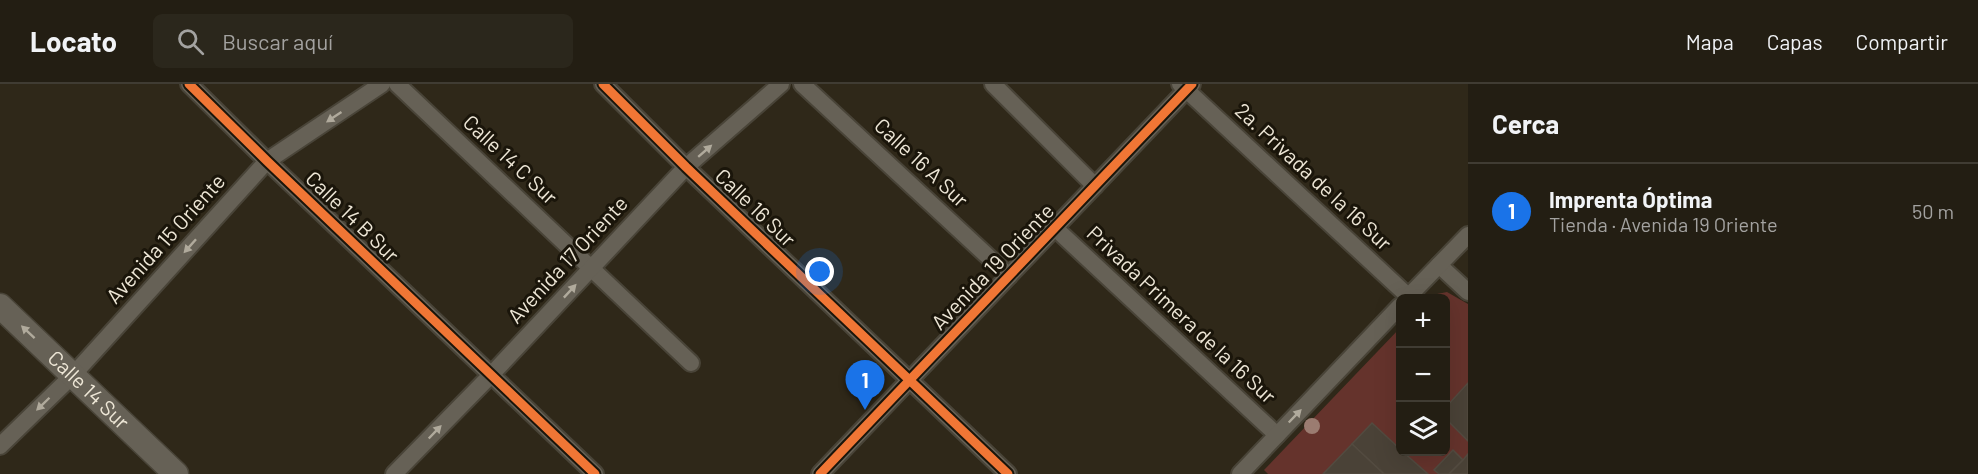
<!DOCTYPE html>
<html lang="es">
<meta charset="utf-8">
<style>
:root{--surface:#231e13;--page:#2b271c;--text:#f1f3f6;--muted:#a3a2a0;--line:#403c33;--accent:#1a73e8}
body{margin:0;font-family:Barlow,sans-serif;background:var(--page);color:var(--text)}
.controls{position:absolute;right:18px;bottom:18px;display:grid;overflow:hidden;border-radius:9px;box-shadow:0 6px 24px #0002}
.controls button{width:54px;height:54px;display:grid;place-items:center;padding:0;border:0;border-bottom:2px solid var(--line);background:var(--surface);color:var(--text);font:30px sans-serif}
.you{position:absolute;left:820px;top:188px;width:21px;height:21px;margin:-15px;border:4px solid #fff;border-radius:50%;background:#1a73e8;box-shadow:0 0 0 9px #1a73e833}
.badge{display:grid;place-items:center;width:39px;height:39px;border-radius:50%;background:var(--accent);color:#fff;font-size:20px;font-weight:700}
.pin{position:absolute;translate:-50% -50px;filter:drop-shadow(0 2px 3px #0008)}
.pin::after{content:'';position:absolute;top:32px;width:21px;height:18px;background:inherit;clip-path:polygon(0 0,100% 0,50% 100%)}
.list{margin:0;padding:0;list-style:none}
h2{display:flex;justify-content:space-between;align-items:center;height:78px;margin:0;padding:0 24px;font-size:26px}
h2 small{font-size:20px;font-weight:400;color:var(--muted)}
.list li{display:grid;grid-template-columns:39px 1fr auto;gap:18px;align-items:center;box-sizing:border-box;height:96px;padding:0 24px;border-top:2px solid var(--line)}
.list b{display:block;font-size:22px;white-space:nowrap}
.list p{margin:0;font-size:20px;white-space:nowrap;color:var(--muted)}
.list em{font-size:20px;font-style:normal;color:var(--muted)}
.icon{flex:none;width:33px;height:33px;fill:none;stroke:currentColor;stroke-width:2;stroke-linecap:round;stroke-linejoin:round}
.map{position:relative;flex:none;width:1468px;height:390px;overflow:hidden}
header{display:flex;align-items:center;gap:36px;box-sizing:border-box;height:84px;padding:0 30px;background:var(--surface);border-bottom:2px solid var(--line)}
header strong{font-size:28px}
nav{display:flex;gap:33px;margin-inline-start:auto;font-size:21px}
.search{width:420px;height:54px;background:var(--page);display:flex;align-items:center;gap:15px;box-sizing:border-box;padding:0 21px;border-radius:9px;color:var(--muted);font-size:22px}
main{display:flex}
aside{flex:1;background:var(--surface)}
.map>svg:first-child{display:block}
.green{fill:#65332c}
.building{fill:#4a4237;stroke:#534b40;stroke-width:1.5}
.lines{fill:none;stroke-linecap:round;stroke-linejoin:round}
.minor-casing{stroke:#494438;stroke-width:20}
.secondary-casing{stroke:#494438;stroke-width:27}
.minor{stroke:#666156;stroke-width:16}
.secondary{stroke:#666156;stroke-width:24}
.cycleway-casing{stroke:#1a150a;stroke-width:13}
.cycleway{stroke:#f07635;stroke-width:9}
.tree{fill:#9b7c71}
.oneway{fill:#b0aa9c}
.labels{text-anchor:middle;stroke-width:6;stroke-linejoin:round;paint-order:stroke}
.street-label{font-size:21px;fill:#ede6d6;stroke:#1a150a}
</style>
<header>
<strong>Locato</strong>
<div class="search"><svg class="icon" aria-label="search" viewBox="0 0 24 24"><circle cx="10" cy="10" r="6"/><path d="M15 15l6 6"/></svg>Buscar aquí</div>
<nav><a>Mapa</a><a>Capas</a><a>Compartir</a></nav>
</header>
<main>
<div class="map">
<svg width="1468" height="390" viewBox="0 0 1468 390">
<rect width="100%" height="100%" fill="#2f2819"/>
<g class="green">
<polygon points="1447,208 1468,220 1468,299 1446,323 1446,214 1429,214 1432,211"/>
<polygon points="1400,244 1400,365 1372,339 1323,390 1268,390 1264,386"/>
<polygon points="1446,335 1468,357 1468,370 1463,376 1453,367 1435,385 1439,390 1428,390 1403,368 1446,368"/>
</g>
<g class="building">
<polygon points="1468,299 1468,357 1446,335 1446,323"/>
<polygon points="1372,339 1400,365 1400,368 1403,368 1428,390 1384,390 1352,360"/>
<polygon points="1352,360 1384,390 1323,390"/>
<polygon points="1453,366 1463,376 1449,390 1439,390 1434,386"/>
<polygon points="1468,370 1468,390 1449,390 1463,376"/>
</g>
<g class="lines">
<defs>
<g id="minor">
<polyline points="189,0 267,77 595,390"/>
<polyline points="397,0 691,279"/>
<polyline points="603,0 686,83 1008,390"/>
<polyline points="802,0 1009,192"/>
<polyline points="993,0 1095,102"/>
<polyline points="1180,0 1409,213"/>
<polyline points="1055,144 1277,351"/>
<polyline points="1439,181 1468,208"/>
<polyline points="1407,214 1468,151"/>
<polyline points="0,362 73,291 267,77 382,0"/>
<polyline points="394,390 491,291 686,83 781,0"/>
<polyline points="820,390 1192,0"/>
<polyline points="1240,390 1400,222"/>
</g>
<g id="secondary">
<path id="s1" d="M 0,222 L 176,390"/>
</g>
</defs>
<use href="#minor" class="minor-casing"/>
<use href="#secondary" class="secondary-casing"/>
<use href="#minor" class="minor"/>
<use href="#secondary" class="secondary"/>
<defs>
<g id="cycleway">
<polyline points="189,0 267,77 595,390"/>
<polyline points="603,0 686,83 1008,390"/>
<polyline points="820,390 1192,0"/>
</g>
</defs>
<use href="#cycleway" class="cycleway-casing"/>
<use href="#cycleway" class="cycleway"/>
</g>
<circle class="tree" cx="1312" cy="342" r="8"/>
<defs><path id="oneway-solid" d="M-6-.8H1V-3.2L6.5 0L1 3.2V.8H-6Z" transform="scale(1.5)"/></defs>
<g class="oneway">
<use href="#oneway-solid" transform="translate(334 33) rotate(146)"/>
<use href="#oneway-solid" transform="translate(705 67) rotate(-41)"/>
<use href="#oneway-solid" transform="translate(190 162) rotate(132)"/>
<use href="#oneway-solid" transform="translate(570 207) rotate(-47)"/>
<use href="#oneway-solid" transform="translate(28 248) rotate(-137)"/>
<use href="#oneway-solid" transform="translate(43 320) rotate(136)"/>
<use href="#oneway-solid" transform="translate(1295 332) rotate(-46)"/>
<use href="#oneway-solid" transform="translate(435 348) rotate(-46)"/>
</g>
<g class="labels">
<g class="street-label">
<text transform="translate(510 76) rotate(43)" y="7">Calle 14 C Sur</text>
<text transform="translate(921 79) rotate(43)" y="7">Calle 16 A Sur</text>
<text transform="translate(1313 93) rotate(43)" y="7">2a. Privada de la 16 Sur</text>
<text transform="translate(755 124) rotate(44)" y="7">Calle 16 Sur</text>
<text transform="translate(352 133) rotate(44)" y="7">Calle 14 B Sur</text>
<text transform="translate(166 155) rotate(-48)" y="7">Avenida 15 Oriente</text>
<text transform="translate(568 176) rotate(-47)" y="7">Avenida 17 Oriente</text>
<text transform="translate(993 183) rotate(-46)" y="7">Avenida 19 Oriente</text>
<text transform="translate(1181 231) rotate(43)" y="7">Privada Primera de la 16 Sur</text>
<text dy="7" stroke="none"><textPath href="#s1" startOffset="122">Calle 14 Sur</textPath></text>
</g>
</g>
</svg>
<div class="controls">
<button>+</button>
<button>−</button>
<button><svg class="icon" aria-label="layers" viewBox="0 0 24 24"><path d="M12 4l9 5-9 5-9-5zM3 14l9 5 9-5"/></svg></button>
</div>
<div class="you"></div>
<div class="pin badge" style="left:865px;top:326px">1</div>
</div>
<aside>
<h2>Cerca<small></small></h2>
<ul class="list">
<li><span class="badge">1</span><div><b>Imprenta Óptima</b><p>Tienda · Avenida 19 Oriente</p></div><em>50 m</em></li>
</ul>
</aside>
</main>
